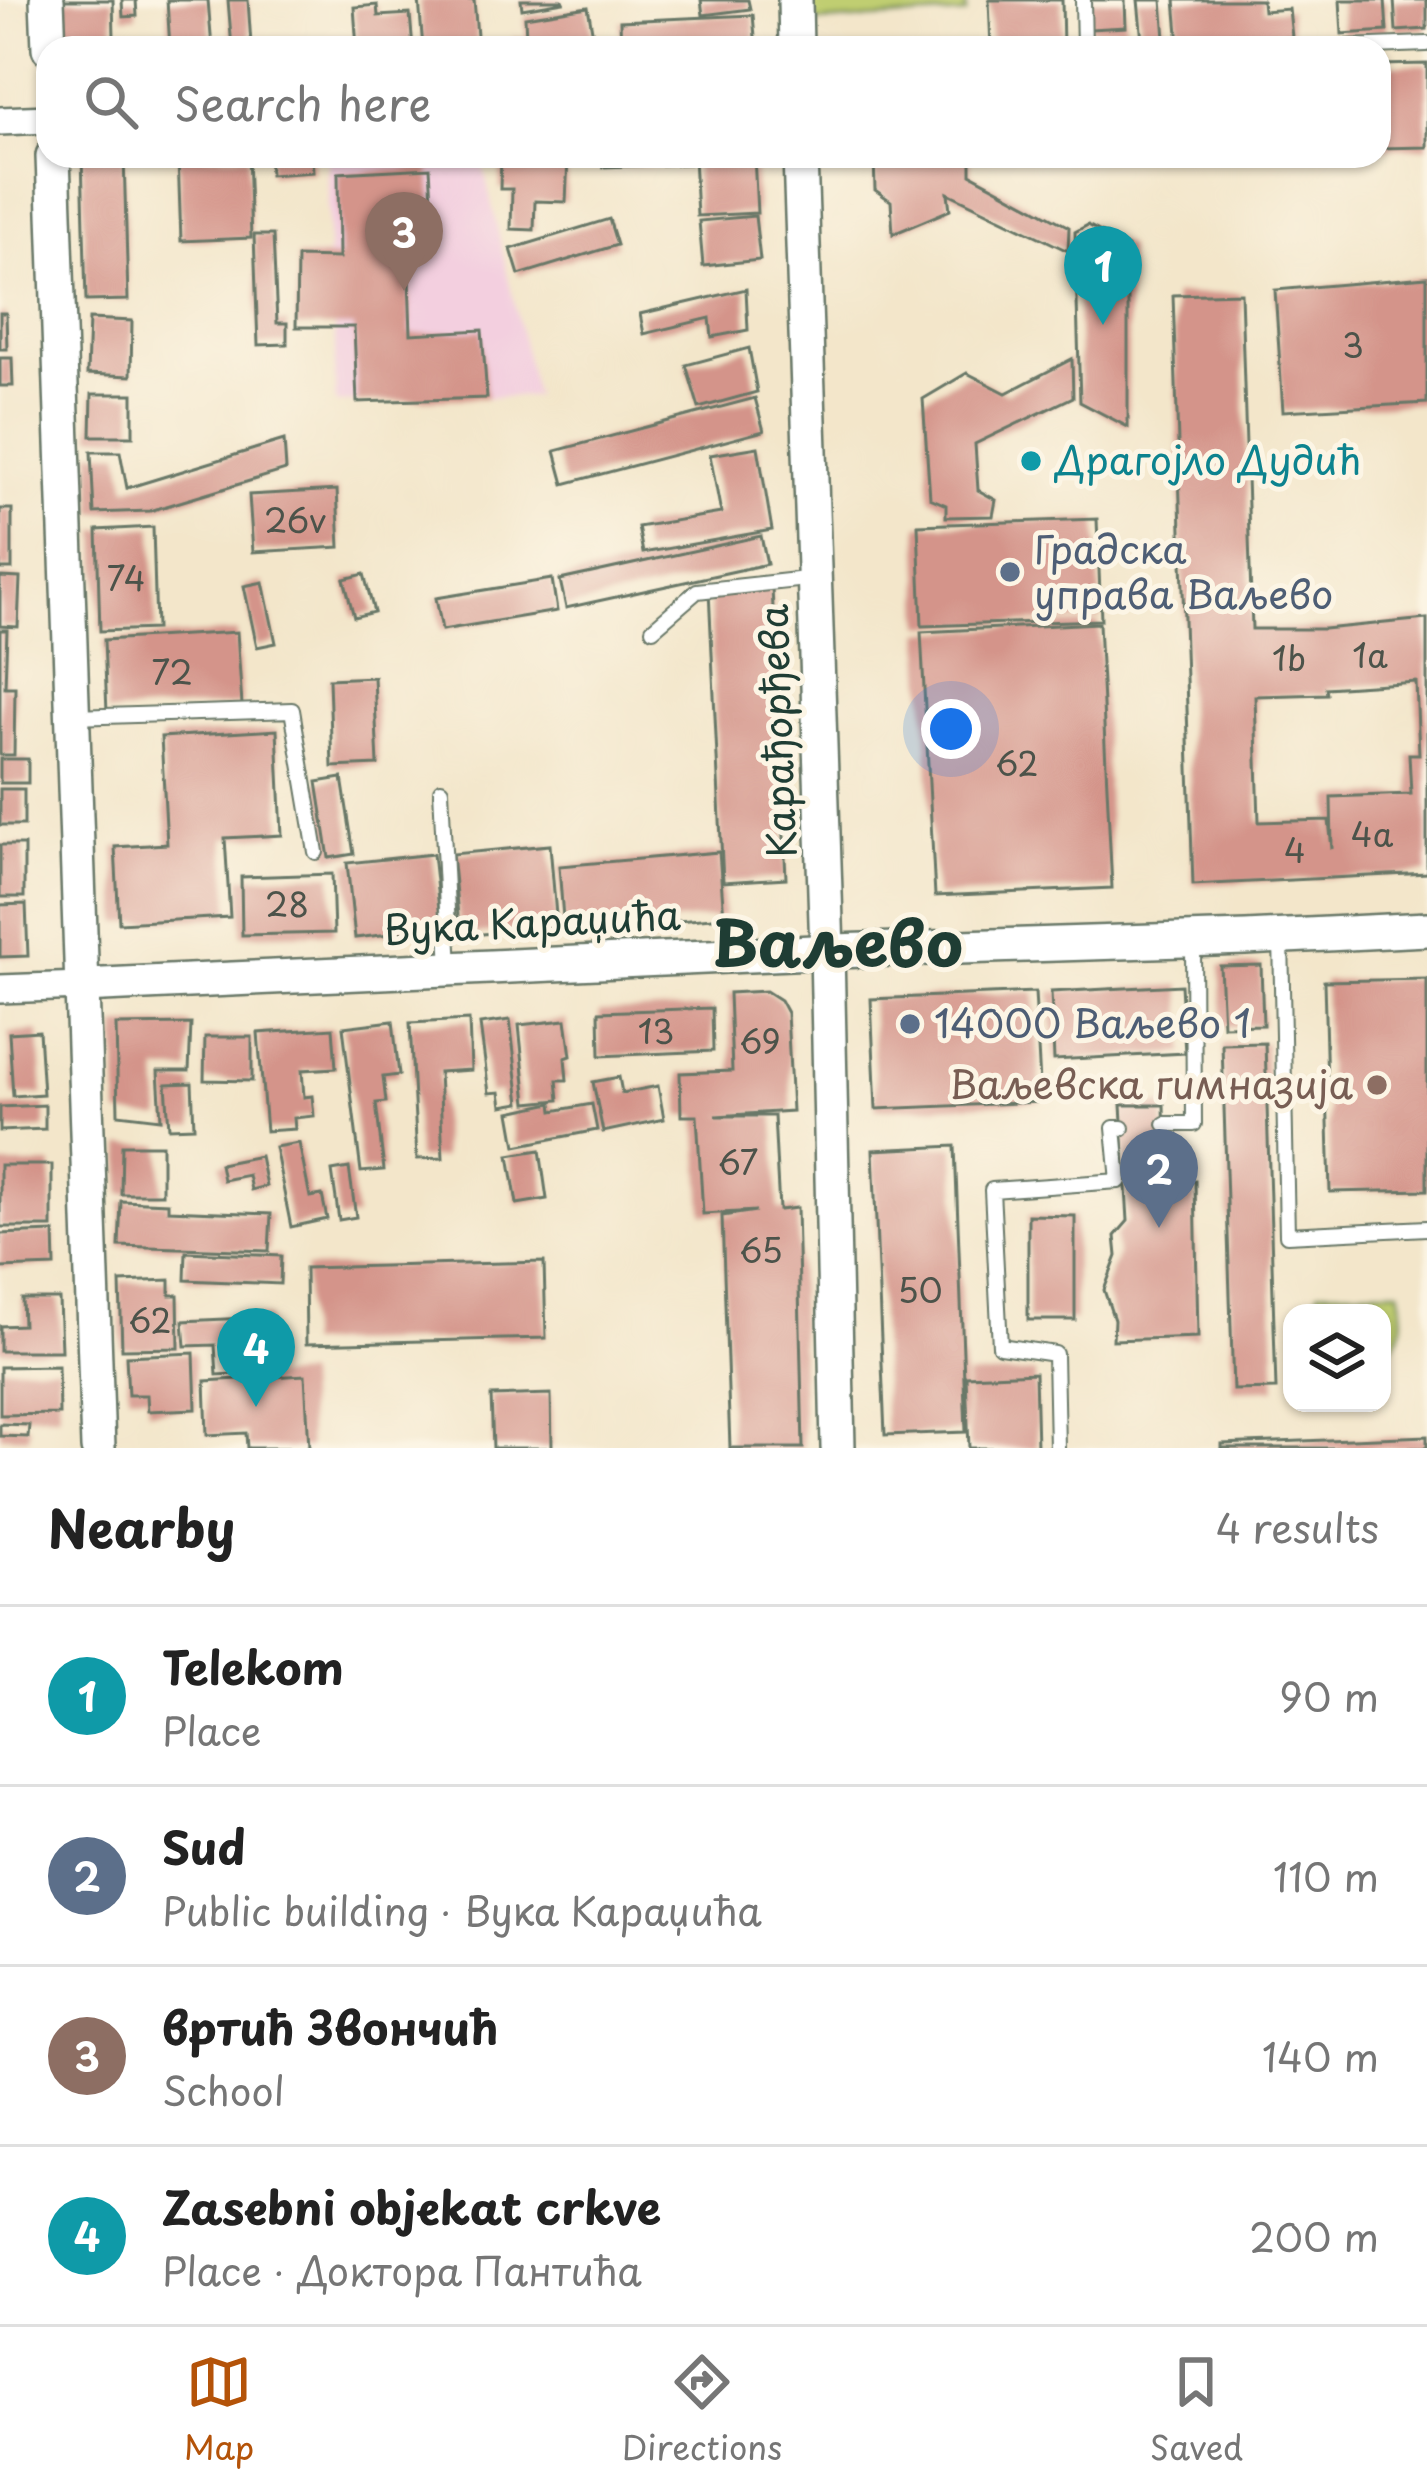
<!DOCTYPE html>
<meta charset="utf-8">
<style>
:root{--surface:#fff;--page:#f6f6f6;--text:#222;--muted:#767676;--line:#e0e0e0;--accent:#b45309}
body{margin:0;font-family:"Playpen Sans",sans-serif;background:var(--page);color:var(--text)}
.controls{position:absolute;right:36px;bottom:36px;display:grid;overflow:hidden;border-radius:24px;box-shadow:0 3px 9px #0004}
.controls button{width:108px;height:108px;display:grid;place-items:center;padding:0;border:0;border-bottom:3px solid var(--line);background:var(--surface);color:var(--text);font:60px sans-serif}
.you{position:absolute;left:951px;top:729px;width:42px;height:42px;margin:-30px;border:9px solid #fff;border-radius:50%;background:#1a73e8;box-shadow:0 0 0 18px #1a73e833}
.badge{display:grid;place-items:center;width:78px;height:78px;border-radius:50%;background:var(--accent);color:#fff;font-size:39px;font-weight:700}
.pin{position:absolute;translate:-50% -99px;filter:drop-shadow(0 3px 6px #0008)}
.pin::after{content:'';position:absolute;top:63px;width:42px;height:36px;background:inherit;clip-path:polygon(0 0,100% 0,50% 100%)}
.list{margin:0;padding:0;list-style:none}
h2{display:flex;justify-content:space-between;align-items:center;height:156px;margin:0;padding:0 48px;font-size:51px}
h2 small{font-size:39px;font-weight:400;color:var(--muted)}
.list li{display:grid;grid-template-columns:78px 1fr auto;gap:36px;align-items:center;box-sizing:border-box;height:180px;padding:0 48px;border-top:3px solid var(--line)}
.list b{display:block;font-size:45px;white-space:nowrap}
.list p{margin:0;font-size:39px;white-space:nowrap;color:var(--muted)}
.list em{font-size:39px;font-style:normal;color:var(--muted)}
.icon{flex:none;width:66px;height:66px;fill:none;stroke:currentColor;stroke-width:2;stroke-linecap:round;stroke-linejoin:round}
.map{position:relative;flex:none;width:1427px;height:1448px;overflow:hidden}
.search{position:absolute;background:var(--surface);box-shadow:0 3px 9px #0004;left:36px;right:36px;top:36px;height:132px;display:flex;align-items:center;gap:30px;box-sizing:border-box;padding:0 42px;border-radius:36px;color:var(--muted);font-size:45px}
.sheet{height:876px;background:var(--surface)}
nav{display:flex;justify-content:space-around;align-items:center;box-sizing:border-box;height:168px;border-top:3px solid var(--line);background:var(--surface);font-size:33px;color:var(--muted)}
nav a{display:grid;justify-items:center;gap:6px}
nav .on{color:var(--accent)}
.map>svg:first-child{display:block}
.built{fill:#f3cfdf}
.green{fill:#c0ce71;stroke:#708652;stroke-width:3}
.building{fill:#d4948a;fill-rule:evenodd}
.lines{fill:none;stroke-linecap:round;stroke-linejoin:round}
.service-casing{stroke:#697868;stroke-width:18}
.minor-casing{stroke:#697868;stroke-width:32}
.tertiary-casing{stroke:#697868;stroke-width:38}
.service{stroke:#fff;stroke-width:14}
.minor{stroke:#fff;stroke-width:27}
.tertiary{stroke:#fff;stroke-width:33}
.culture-dot{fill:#0f9aa8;stroke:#fcf5e5;stroke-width:4.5}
.service-dot{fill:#5c6f8a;stroke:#fcf5e5;stroke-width:4.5}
.education-dot{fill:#8d6e63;stroke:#fcf5e5;stroke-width:4.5}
.labels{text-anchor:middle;stroke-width:10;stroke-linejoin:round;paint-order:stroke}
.number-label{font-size:33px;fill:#4c534a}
.culture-label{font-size:39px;fill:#0d838f;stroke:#fcf5e5;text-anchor:start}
.service-label{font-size:39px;fill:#4e5e75;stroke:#fcf5e5;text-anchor:start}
.street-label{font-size:39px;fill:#1f3d34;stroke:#fcf5e5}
.education-label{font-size:39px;fill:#785e54;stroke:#fcf5e5;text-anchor:end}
.town-label{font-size:63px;font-weight:bold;fill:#1f3d34;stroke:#fcf5e5}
</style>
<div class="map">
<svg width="1427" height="1448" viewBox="0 0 1427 1448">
<rect width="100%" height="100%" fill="#fcf5e5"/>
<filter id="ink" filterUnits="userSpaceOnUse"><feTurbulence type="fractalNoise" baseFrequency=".00833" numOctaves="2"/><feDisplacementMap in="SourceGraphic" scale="24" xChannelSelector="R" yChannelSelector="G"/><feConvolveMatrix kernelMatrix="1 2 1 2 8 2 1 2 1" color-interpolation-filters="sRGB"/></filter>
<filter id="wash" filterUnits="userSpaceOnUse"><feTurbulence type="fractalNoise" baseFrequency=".004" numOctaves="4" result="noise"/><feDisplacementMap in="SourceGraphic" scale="48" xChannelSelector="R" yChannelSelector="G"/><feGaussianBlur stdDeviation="2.7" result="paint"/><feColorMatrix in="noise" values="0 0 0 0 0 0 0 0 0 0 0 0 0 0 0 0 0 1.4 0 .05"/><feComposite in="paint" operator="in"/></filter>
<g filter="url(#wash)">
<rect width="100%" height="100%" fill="#f3e6ca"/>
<polygon class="built" points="328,156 481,156 535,396 335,403 335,325 296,327 297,257 328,256"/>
<g class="green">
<polygon points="794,0 966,0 966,14 795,23"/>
<path d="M 1399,1290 C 1406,1322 1405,1334 1382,1358 L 1382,1313 L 1311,1313 L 1319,1291 Z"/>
</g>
<g id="blocks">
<g class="building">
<polygon points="61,0 113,0 114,37 62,39"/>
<polygon points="122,0 136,0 137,16 123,17"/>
<polygon points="167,0 208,0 212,48 170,48"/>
<polygon points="228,0 248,0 251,44 287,41 287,48 232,48"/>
<polygon points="419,0 474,0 478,48 423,48"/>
<polygon points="521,0 562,0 563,2 522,9"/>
<polygon points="701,0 748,0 750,9 703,15"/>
<polygon points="989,0 1062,0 1063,48 991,48"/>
<polygon points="1089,0 1125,0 1126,27 1090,29"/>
<polygon points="1138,0 1162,0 1165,39 1142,41"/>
<polygon points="1175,0 1262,0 1263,11 1289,9 1292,37 1179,45"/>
<polygon points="1340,0 1385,0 1387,31 1342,34"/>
<polygon points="1394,0 1427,0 1427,29 1396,31"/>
<polygon points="377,5 378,16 410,14 413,48 357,48 354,7"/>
<polygon points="588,7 595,48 513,48 512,38 526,37 525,17"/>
<polygon points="753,15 756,48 621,48 620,21"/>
<polygon points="1427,64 1427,147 1379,148 1379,65"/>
<polygon points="82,156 124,156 128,300 86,301"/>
<polygon points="178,156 248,156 251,238 181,241"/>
<polygon points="269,156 312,156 313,172 270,175"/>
<polygon points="501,156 568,157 566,202 535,201 534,230 511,229 512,189 500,189"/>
<polygon points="602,156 689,156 689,164 603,167"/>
<polygon points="694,156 754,156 757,213 697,216"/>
<polygon points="874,156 971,156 971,174 1069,227 1068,251 948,193 950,210 893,234 891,201 875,190"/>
<polygon points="430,168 435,248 408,250 411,334 482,330 487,398 357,402 354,327 296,327 297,257 339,258 338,173"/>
<polygon points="755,216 760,260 703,266 699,221"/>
<polygon points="609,219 617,245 519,275 511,249"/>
<polygon points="1088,225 1128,247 1128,427 1080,402 1075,232"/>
<polygon points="254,235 273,235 277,323 287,323 287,344 258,345"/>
<polygon points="1427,277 1427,403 1283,411 1275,290"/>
<polygon points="746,289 748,330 712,337 710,318 644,334 640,314"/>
<path d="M 1241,293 L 1252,629 L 1324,629 L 1427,619 L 1427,873 L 1193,885 L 1173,295 ZM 1416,682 L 1419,754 L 1409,754 L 1411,794 L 1331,797 L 1332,849 L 1329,820 L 1259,822 L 1255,696 L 1327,694 L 1326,688 Z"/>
<polygon points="0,313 6,313 7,349 0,349"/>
<polygon points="89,319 132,321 131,376 87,374"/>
<polygon points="749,348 757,392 699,408 686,365"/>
<polygon points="0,358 12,358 13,386 0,386"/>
<polygon points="1072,359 1073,397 975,444 978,490 996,500 993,516 946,517 946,505 930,498 923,399 967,373 1006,393"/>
<polygon points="92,394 133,394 133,436 91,436"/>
<polygon points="755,398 764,431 564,484 555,451"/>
<polygon points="284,440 286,470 150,511 94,513 91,452 120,452 127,488"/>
<polygon points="758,447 772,530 643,553 638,527 721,513 710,455"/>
<polygon points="337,490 340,547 253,552 249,495"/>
<rect x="0" y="509" width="12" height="60"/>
<polygon points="1097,519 1101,620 922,626 918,525"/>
<polygon points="153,527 156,629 100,631 97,530"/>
<polygon points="761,536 767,564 566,608 560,580"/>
<polygon points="364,574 374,612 354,617 344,579"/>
<polygon points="0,577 20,578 18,627 0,626"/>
<polygon points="552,579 557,611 442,630 436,598"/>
<polygon points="263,582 276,643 257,647 244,586"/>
<polygon points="772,588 786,878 723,882 709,591"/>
<polygon points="1099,623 1112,888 935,896 921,632"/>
<polygon points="0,630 7,630 5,687 15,687 14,755 0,755"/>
<polygon points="237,632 242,705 107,713 104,640"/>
<polygon points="374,677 378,765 332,767 329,679"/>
<polygon points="277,730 282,835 225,838 230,917 119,923 115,847 167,844 161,737"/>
<rect x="0" y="759" width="28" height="24"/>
<polygon points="342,778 354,854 329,858 317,782"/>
<rect x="0" y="789" width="24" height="36"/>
<rect x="0" y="845" width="24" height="52"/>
<polygon points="550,845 557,927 460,936 452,854"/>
<polygon points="719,852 724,917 564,931 559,866"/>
<polygon points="433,854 441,928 355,938 347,863"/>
<polygon points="332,874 334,933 242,935 241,877"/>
<polygon points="26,904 28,956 0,957 0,905"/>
<polygon points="1261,965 1263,1025 1223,1026 1220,966"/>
<polygon points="1427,979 1427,1190 1330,1192 1324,981"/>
<polygon points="1181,985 1185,1053 1054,1060 1051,992"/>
<polygon points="766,991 780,1000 787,1013 792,1111 716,1116 774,1116 779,1210 797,1208 803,1448 730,1448 722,1216 756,1211 703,1214 697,1116 681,1116 680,1073 732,1071 729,993"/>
<polygon points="1035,992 1041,1102 876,1109 871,999"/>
<polygon points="712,1008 713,1051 600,1056 599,1012"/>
<polygon points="469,1020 471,1070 439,1072 443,1158 417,1159 410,1023"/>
<polygon points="510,1020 520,1103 502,1106 500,1092 489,1093 480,1024"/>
<polygon points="566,1020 571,1056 565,1058 567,1080 557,1080 559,1100 527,1103 519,1025"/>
<polygon points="393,1021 399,1075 383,1077 386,1102 376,1103 384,1170 361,1172 343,1027"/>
<polygon points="191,1024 189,1071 158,1071 161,1119 118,1114 116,1025"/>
<polygon points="333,1028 336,1068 302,1070 304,1097 312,1096 314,1116 294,1118 295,1129 266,1131 258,1033"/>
<polygon points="39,1031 43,1094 13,1096 9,1033"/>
<polygon points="205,1037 252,1037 252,1081 204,1080"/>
<polygon points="1265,1043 1276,1389 1233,1390 1222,1044"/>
<polygon points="619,1077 622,1093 658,1086 664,1119 603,1132 593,1082"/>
<polygon points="192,1083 194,1127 169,1128 166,1084"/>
<polygon points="552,1103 553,1111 592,1104 597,1130 516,1146 510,1112"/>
<polygon points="45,1105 45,1129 0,1131 0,1107"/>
<polygon points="1121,1105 1164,1105 1166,1183 1195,1181 1198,1337 1113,1340 1114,1320 1104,1290 1117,1256 1115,1236 1128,1221"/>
<polygon points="299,1143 310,1197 322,1195 327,1219 291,1227 275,1147"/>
<polygon points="122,1145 162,1145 162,1194 121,1194"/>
<polygon points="955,1146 966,1432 885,1435 873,1150"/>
<polygon points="540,1150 547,1199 517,1204 509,1155"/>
<polygon points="260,1156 266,1186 251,1190 248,1175 223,1180 220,1164"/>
<rect x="0" y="1165" width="52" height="62"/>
<polygon points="349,1168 356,1217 339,1220 332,1171"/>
<polygon points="121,1201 168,1203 168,1210 271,1214 269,1251 119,1246"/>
<polygon points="1028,1215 1075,1216 1075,1320 1028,1320"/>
<polygon points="54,1232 55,1266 0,1268 0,1234"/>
<polygon points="186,1252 281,1256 280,1284 185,1280"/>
<polygon points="544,1262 546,1338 306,1344 305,1268"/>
<polygon points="170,1280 170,1295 178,1295 179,1348 122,1349 120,1282"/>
<polygon points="22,1299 59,1299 61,1351 0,1351 0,1326 23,1325"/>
<polygon points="268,1317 271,1372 217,1375 215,1345 185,1346 183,1321"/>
<polygon points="194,1353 196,1409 148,1411 147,1395 128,1395 126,1356"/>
<polygon points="58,1366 59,1414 0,1415 0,1367"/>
<polygon points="1035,1373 1037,1448 969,1448 966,1376"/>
<polygon points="305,1375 309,1448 247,1448 246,1433 207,1435 205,1381"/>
<polygon points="551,1394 552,1448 493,1448 491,1396"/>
<polygon points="0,1424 29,1425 28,1437 0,1436"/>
<polygon points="1427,1436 1427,1448 1222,1448 1222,1444"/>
</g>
</g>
</g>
<g filter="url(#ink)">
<use href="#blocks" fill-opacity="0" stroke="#697868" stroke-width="3"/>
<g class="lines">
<defs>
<g id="service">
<polyline points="1083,0 1084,48"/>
<polyline points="1318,48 1427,44"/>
<polyline points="653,629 697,591 815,578"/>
<polyline points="73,717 292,710 316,852"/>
<polyline points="441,790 450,969"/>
<polyline points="1281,937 1287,1235 1427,1228"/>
<polyline points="1165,1124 1194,1124 1193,942"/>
<polyline points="1057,1448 1055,1354 1000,1346 992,1190 1119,1181 1114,1128 1122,1128"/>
</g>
<g id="minor">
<polyline points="0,121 48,119"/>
<polyline points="0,989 82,986"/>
</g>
<g id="tertiary">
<polyline points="47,0 49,48"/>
<polyline points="795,0 796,48"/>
<polyline points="53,156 98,1448"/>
<polyline points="800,156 827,951 838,1448"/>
<polyline points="82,986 834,951 1246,938 1427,929"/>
</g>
</defs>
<use href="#service" class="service-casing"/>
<use href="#minor" class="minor-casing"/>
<use href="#tertiary" class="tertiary-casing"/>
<use href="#service" class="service"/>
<use href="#minor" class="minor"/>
<use href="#tertiary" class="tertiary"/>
</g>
</g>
<circle class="culture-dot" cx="1031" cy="461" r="12"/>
<g class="service-dot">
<circle cx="1010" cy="572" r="12"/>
<circle cx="910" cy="1024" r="12"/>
</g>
<circle class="education-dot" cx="1377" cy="1085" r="12"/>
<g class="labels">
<g class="number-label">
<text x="1353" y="358">3</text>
<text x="295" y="533">26v</text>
<text x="126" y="591">74</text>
<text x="1370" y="668">1a</text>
<text x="1289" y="671">1b</text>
<text x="172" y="685">72</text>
<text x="1017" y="776">62</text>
<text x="1372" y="847">4a</text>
<text x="1295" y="863">4</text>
<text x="287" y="917">28</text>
<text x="656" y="1044">13</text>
<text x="760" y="1054">69</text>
<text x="738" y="1175">67</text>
<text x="761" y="1263">65</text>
<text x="920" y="1303">50</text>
<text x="150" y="1333">62</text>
</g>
<g class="culture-label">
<text x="1055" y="475">Драгојло Дудић</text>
</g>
<g class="service-label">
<text x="1034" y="564">Градска<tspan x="1034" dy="45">управа Ваљево</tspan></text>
<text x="934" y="1038">14000 Ваљево 1</text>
</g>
<g class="street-label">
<text transform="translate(778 731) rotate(-92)" y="14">Карађорђева</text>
<text transform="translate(532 923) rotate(-3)" y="14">Вука Караџића</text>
</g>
<g class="education-label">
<text x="1353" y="1099">Ваљевска гимназија</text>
</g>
<g class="town-label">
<text x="837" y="967">Ваљево</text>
</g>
</g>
</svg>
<div class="controls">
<button><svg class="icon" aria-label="layers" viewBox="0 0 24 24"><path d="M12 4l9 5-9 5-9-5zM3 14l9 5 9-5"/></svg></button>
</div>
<div class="you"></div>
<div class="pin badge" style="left:1103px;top:325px;background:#0f9aa8">1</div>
<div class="pin badge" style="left:1159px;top:1228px;background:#5c6f8a">2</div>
<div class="pin badge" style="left:404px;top:291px;background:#8d6e63">3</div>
<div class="pin badge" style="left:256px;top:1407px;background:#0f9aa8">4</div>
<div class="search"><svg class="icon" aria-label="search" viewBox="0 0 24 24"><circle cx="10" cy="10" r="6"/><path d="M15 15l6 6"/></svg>Search here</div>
</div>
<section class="sheet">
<h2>Nearby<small>4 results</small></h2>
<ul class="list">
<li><span class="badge" style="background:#0f9aa8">1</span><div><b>Telekom</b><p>Place</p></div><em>90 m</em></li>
<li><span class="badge" style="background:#5c6f8a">2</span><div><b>Sud</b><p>Public building · Вука Караџића</p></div><em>110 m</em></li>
<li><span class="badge" style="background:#8d6e63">3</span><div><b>вртић Звончић</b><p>School</p></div><em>140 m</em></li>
<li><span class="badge" style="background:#0f9aa8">4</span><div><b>Zasebni objekat crkve</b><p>Place · Доктора Пантића</p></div><em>200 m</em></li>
</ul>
</section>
<nav>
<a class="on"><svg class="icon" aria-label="map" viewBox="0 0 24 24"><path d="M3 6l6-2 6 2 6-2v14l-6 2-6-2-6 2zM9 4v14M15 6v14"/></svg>Map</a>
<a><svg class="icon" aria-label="directions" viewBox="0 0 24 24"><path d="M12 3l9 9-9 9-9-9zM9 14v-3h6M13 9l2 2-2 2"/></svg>Directions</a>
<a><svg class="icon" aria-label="saved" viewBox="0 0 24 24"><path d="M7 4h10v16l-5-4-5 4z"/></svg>Saved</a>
</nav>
